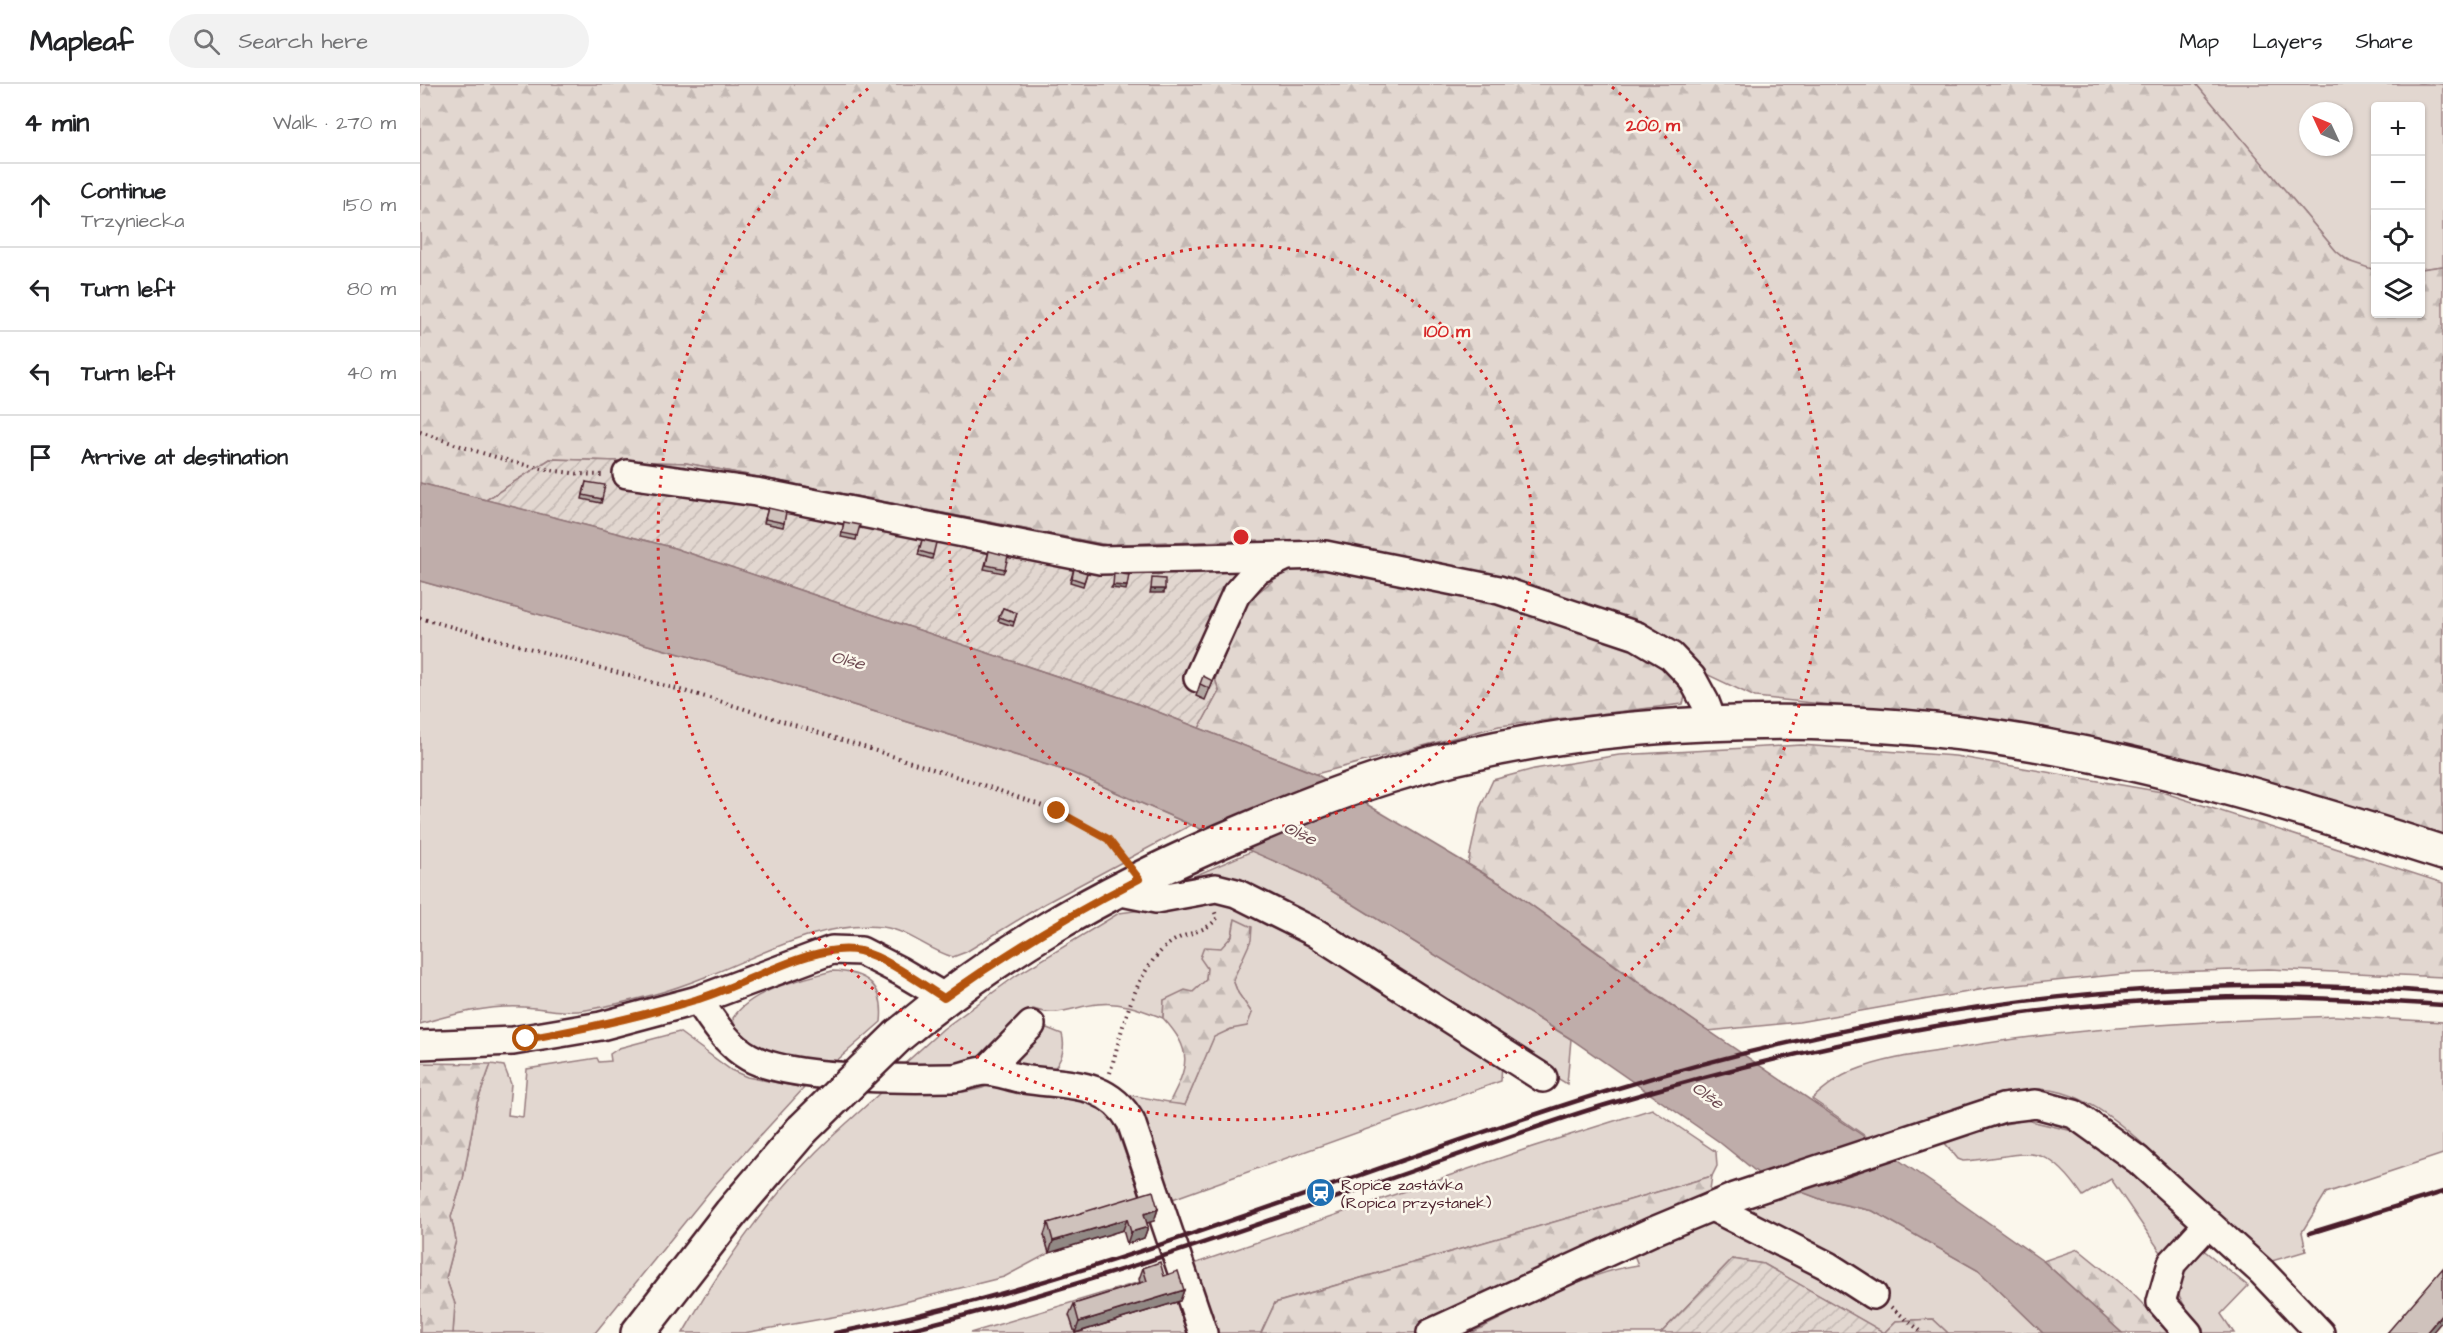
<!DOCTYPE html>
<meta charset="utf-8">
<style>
:root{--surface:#fff;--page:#f2f2f2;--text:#202124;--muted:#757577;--line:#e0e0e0}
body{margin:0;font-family:"Architects Daughter",sans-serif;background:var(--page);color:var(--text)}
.controls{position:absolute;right:18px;top:18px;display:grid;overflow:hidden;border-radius:6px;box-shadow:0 2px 4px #0004}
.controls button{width:54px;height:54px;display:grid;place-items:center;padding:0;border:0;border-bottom:2px solid var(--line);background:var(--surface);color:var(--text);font:30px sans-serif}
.compass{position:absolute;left:1879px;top:18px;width:54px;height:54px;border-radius:50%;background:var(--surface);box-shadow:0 2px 4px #0004;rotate:314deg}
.stop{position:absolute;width:18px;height:18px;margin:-14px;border:4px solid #b45309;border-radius:50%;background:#fff}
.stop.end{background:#b45309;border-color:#fff;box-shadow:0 2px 6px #0008}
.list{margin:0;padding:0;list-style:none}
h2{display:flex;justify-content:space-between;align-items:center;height:78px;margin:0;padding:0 24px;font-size:26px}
h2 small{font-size:20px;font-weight:400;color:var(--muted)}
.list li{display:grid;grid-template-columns:39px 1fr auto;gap:18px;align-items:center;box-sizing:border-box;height:84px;padding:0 24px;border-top:2px solid var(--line)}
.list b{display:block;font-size:22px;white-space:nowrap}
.list p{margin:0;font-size:20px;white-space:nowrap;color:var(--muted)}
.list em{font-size:20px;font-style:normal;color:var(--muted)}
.icon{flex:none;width:33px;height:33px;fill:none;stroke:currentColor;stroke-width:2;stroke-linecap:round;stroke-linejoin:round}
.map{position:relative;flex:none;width:2023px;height:1249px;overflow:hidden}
header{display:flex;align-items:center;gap:36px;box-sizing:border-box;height:84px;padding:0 30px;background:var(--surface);border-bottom:2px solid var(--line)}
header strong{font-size:28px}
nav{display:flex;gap:33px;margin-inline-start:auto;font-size:21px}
.search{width:420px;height:54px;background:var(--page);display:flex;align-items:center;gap:15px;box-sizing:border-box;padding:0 21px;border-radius:33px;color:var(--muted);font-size:22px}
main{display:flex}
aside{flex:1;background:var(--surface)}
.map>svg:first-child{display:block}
.grass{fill:#e2d7d0;stroke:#967b7e;stroke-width:1.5;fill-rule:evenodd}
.forest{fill:url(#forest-firs);stroke:#967b7e;stroke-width:1.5}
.garden{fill:url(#garden-furrows);stroke:#967b7e;stroke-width:1.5}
.water{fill:#bfadaa;stroke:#907477;stroke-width:1.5}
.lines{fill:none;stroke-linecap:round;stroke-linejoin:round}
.minor-casing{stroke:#4a1f2b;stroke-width:32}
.major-casing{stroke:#4a1f2b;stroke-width:38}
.path{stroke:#4a1f2b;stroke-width:4;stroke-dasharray:1.5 4.5;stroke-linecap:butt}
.minor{stroke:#fbf7ec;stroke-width:27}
.major{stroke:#fbf7ec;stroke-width:33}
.rail{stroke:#4a1f2b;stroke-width:4.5}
.major-bridge-casing{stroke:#4a1f2b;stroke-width:38;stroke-linecap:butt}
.major-bridge{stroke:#fbf7ec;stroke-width:33}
.wall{fill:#b2a7a2;stroke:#4a1f2b;stroke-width:1.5}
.shaded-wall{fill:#918884;stroke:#4a1f2b;stroke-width:1.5}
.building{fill:#cfc2bc;stroke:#4a1f2b;stroke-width:1.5}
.route{stroke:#b45309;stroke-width:8}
.ring{fill:none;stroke:#d62828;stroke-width:3;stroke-dasharray:3 6}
.labels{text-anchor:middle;stroke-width:5;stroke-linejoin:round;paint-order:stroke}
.poi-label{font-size:16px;fill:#4a1f2b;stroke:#fbf7ec;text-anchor:start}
.water-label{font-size:18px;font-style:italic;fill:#6d4a51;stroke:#fbf7ec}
.centre{fill:#d62828;stroke:#fbf7ec;stroke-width:3}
.ring-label{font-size:18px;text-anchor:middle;font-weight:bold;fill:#d62828;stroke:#fbf7ec;stroke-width:5;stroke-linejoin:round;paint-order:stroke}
</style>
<header>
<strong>Mapleaf</strong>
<div class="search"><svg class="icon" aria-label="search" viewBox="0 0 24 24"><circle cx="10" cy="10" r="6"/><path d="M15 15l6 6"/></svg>Search here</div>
<nav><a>Map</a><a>Layers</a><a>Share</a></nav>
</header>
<main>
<aside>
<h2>4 min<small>Walk · 270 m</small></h2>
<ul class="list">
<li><svg class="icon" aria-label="ahead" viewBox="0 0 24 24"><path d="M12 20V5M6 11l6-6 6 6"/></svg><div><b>Continue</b><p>Trzyniecka</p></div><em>150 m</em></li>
<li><svg class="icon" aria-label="left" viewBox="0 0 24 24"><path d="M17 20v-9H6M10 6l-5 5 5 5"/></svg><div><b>Turn left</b></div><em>80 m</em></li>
<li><svg class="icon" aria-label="left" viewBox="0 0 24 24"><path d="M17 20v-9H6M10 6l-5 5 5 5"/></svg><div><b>Turn left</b></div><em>40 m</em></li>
<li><svg class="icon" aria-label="arrive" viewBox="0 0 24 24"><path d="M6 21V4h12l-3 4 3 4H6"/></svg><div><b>Arrive at destination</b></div></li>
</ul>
</aside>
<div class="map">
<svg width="2023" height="1249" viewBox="0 0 2023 1249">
<defs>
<pattern id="forest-firs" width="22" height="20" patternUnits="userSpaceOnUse" patternTransform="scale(1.5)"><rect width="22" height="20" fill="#e2d7d0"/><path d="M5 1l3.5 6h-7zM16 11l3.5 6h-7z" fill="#c3b8b3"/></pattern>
<pattern id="garden-furrows" width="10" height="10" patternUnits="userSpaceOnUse" patternTransform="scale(1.5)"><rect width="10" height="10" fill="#e2d7d0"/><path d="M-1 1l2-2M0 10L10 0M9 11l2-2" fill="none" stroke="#c3b8b3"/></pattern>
</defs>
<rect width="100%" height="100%" fill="#fbf7ec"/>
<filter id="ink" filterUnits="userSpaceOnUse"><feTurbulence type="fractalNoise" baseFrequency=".0167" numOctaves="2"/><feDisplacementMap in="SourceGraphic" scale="12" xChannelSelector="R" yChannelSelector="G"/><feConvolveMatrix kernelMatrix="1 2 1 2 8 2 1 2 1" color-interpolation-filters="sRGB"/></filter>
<g filter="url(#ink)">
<g class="grass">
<path d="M 1776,0 L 2023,0 L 2023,182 L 2001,185 L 2000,22 L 1956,22 L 1955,186 C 1940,185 1928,177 1916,167 ZM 1888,27 L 1924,27 L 1924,63 L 1888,63 Z"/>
<path d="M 0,497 L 349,595 L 650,688 L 771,741 L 624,820 L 546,868 L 533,873 C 507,866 489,846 462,843 C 398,837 342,871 285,893 C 248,908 205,919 166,926 C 143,930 124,924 103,923 C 69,921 32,930 0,940 Z"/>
<polygon points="832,767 886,791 1151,955 1147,1000 825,803 735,809"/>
<path d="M 813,814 L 1082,976 L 1081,997 L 747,1117 L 699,1009 L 765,1021 L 794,952 L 811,945 L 832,929 L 818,909 L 813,896 L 820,877 L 815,835 L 812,852 L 787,884 L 786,896 L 773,908 L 744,916 L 743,934 C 722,926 701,917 678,920 C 655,922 636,934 613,925 L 572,968 L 535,982 L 480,984 L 523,945 L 597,891 L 699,829 Z"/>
<path d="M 412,887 C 446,888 465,900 461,938 L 414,979 L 398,979 L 342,968 L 315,946 L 313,934 C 332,905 380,896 412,887 Z"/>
<path d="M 1916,932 L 2023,938 L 2023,1070 L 1906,1109 L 1882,1148 L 1886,1167 L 1852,1177 C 1830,1159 1807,1141 1786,1122 C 1739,1079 1675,995 1605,1006 C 1557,1013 1500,1041 1454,1058 L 1392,1015 C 1404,1004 1417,993 1433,987 C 1467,973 1508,969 1544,963 C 1667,942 1792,937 1916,932 Z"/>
<path d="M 627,944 L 642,950 C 646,965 642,977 631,988 L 593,982 L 618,946 Z"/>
<polygon points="259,948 311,986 327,993 384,1004 294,1102 175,1249 33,1249 35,1220 26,1194 36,1156 31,1133 43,1095 57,1019 71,980 84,982 91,1000 88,1031 103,1033 107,985 177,974 179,978 191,977 190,970 199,964"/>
<path d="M 571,1001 C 600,1007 633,1019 663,1012 L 690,1026 L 723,1120 L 624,1151 L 629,1169 L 584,1193 L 457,1225 L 324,1249 L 263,1249 C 300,1185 343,1121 396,1068 C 417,1047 441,1027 463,1006 C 500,1007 536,1015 571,1001 Z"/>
<polygon points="1232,1025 1296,1068 1297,1082 1292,1092 855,1219 841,1249 791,1249 768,1182 1112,1063"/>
<path d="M 1606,1036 L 1661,1049 L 1706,1082 L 1774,1145 L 1751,1173 L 1740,1167 L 1691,1095 L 1663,1112 C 1622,1051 1606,1073 1543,1077 L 1538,1075 L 1524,1058 L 1569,1043 Z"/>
<path d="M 1383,1108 L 1403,1116 L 1453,1127 L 1559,1187 L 1623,1249 L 1528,1249 L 1513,1235 L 1476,1237 L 1464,1249 L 1344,1180 L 1312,1175 L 1241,1249 L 1051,1249 C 1102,1225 1162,1189 1218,1181 L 1212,1166 L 1264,1142 Z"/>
<polygon points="1781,1164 1828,1202 1801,1230 1814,1249 1778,1249 1755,1203 1759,1190"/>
<polygon points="720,1198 723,1209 650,1231 655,1249 550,1249"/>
<polygon points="760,1217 770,1249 656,1249"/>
</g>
<g class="forest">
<polygon points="0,0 1776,0 1916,167 1928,177 1955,186 1956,230 2000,230 2001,185 2023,182 2023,750 1834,695 1569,637 1335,613 1286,590 1259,561 1217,539 1221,568 1255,590 1266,609 1263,620 1079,642 896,690 779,644 799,607 795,595 826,518 746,458 687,461 266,379 130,375 66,416 0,399"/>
<polygon points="1381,661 1535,672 1742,708 2023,799 2023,893 1849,885 1713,889 1576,903 1379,938 1288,947 1086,803 1048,780 1060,724 1073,696 1114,685 1199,671"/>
<path d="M 815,835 L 832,843 L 831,856 L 813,896 L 818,909 L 832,929 L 827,942 L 811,945 L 794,953 L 765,1021 L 749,1019 C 769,981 773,967 743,934 L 744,916 L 765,906 L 773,908 L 786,896 L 787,884 L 780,874 L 784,863 L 801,864 L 812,852 Z"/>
<polygon points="0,979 71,980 57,1019 43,1095 31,1133 36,1156 26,1194 35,1220 33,1249 0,1249"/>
<polygon points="1292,1092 1289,1112 995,1249 841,1249 855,1219"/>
<polygon points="1658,1165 1712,1209 1751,1249 1702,1249 1623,1177"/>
<polygon points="1513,1235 1528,1249 1464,1249 1476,1237"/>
</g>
<g class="garden">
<polygon points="130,375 266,379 687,461 838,456 856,494 826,518 795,595 799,607 779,644 705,615 251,463 66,416"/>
<polygon points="1312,1175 1344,1180 1465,1249 1241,1249"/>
</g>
<polygon class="water" points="0,399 251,463 705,615 896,690 1086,803 1233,909 1511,1098 1623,1177 1702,1249 1623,1249 1559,1187 1453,1127 1403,1116 1344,1094 1298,1057 1151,955 886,791 650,688 349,595 0,497"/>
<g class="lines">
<defs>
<g id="minor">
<polyline points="207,390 336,408 680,476 867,472"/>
<polyline points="778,594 816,510 837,486 867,472 905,471 1079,506 1217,552 1251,572 1272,594 1285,618 1293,639"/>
<polyline points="696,807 736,815 796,804 816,809 896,849 1123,994"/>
<path d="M 278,916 C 293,937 306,960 329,973 C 369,996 483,995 532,994 C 544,994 556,986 567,987 C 579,988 591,993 603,995 C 645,1002 687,995 711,1038 L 783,1249"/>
<polyline points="0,961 93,957 181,942 278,916 412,866 441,867 480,887 524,913"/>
<polyline points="566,987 611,941"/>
<polyline points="1292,1123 1408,1182 1453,1211"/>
<polyline points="1011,1249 1231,1148 1315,1113 1583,1024 1616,1020 1654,1030 1718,1076 1842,1188 1900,1249"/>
<polyline points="1768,1249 1741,1218 1752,1179 1787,1141"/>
</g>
<g id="major">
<path d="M 479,951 C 581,866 680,810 801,757 C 856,733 912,710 969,692 C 1159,632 1407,625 1603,658 C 1745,682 1886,725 2023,769"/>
<polyline points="218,1249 311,1129 382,1046"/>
</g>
</defs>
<use href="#minor" class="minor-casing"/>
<use href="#major" class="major-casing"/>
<g class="path">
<path d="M 0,348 C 60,369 122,391 186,391"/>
<polyline points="0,534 293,615 560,700 637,727 688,755 704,776"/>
<path d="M 690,989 C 702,947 713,888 749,860 C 764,848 787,849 797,834 L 794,826"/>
<polyline points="1471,1223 1503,1249"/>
</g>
<use href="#minor" class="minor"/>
<use href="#major" class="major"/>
<g class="rail">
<polyline points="1890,1149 2023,1108"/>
<path d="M 415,1249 C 681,1198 928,1088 1185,1008 C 1459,924 1736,884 2023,909"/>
<path d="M 475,1249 C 652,1207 823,1146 995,1086 C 1060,1064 1126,1038 1192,1019 C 1385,962 1581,921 1783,914 C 1863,911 1943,916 2023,921"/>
</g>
<defs>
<polyline id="major-bridge" points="382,1046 479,951"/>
</defs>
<use href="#major-bridge" class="major-bridge-casing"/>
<use href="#major-bridge" class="major-bridge"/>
</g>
<g class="wall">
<polygon points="166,398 182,415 181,419 162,415"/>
<polygon points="348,424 364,439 363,443 344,439"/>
<polygon points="424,438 437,452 436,456 421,453"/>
<polygon points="501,460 513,471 512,475 498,471"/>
<polygon points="569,467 585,485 583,489 564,485"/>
<polygon points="654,485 667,489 663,502 650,498"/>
<polygon points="583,524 597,529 593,542 578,537"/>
<polygon points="793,597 785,616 776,612 780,600"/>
<polygon points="738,1125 734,1137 727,1139 728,1143 724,1154 707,1160 703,1146 629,1169 624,1151 628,1139"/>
<polygon points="723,1184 744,1192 764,1206 760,1217 655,1249 649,1231 654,1220 720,1199 719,1195"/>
</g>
<g class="shaded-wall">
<polygon points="693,501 707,502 706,506 691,504"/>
<polygon points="731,505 745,505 744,509 730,509"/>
<polygon points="738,1125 734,1137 720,1141 724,1130"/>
<polygon points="707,1135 703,1146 629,1169 633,1157"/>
<polygon points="728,1143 724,1154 707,1160 711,1148"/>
<polygon points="764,1206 760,1217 655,1249 659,1238"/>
<polygon points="2023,1229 2023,1236 2012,1249 2006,1249"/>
</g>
<g class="building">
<polygon points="166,398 185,401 182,415 163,411"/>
<polygon points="348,424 366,428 364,439 345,435"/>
<polygon points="424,438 440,441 437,452 422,449"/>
<polygon points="502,456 516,459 513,471 499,467"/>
<polygon points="569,467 588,472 585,485 566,481"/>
<polygon points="654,485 667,489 664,498 652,494"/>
<polygon points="694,489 709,491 707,502 693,501"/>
<polygon points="732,494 745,495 745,505 731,505"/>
<polygon points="583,524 597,529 594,538 579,533"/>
<polygon points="783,592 793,597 790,605 780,600"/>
<polygon points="733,1107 738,1125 724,1130 728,1143 711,1148 707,1135 633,1157 628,1139"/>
<polygon points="740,1178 744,1192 758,1187 764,1206 659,1238 654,1220 727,1197 723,1184"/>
<polygon points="2023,1184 2023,1229 2006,1249 1967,1249"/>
</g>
</g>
<g class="lines" filter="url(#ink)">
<path class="route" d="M 106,955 C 164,945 219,933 275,916 C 320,904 396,856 440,867 C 467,874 500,899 524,914 C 589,867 647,832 719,795 L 688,755 L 637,727"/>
</g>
<g class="ring">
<circle cx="821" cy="453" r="292"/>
<path d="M1192 3A583 583 0 1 1 450 3"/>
</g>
<defs>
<symbol id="station-disc" viewBox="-11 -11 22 22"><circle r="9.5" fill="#1f6fb2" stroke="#fbf7ec"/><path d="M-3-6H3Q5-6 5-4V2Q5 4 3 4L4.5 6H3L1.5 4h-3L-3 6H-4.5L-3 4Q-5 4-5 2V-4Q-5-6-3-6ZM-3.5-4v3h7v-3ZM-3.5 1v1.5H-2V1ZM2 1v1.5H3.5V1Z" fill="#fff"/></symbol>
</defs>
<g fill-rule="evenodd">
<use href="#station-disc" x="884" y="1092" width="33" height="33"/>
</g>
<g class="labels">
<g class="poi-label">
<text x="921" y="1106">Ropice zastávka<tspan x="921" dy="18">(Ropica przystanek)</tspan></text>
</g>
<g class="water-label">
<text transform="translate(428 576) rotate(14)" y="6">Olše</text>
<text transform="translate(880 749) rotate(25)" y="6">Olše</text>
<text transform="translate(1288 1011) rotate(36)" y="6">Olše</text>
</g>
</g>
<circle cx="821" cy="453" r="9" class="centre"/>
<g class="ring-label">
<text x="1233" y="47">200 m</text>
<text x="1027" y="253">100 m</text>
</g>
</svg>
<div class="controls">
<button>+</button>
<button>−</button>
<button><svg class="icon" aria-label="locate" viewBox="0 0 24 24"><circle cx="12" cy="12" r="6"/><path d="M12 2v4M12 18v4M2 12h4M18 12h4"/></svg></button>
<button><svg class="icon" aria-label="layers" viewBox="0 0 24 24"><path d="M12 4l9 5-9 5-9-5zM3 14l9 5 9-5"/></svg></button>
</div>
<svg class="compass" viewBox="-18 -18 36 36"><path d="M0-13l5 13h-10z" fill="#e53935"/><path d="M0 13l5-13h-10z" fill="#757577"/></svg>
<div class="stop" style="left:106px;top:955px"></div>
<div class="stop end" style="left:637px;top:727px"></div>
</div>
</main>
